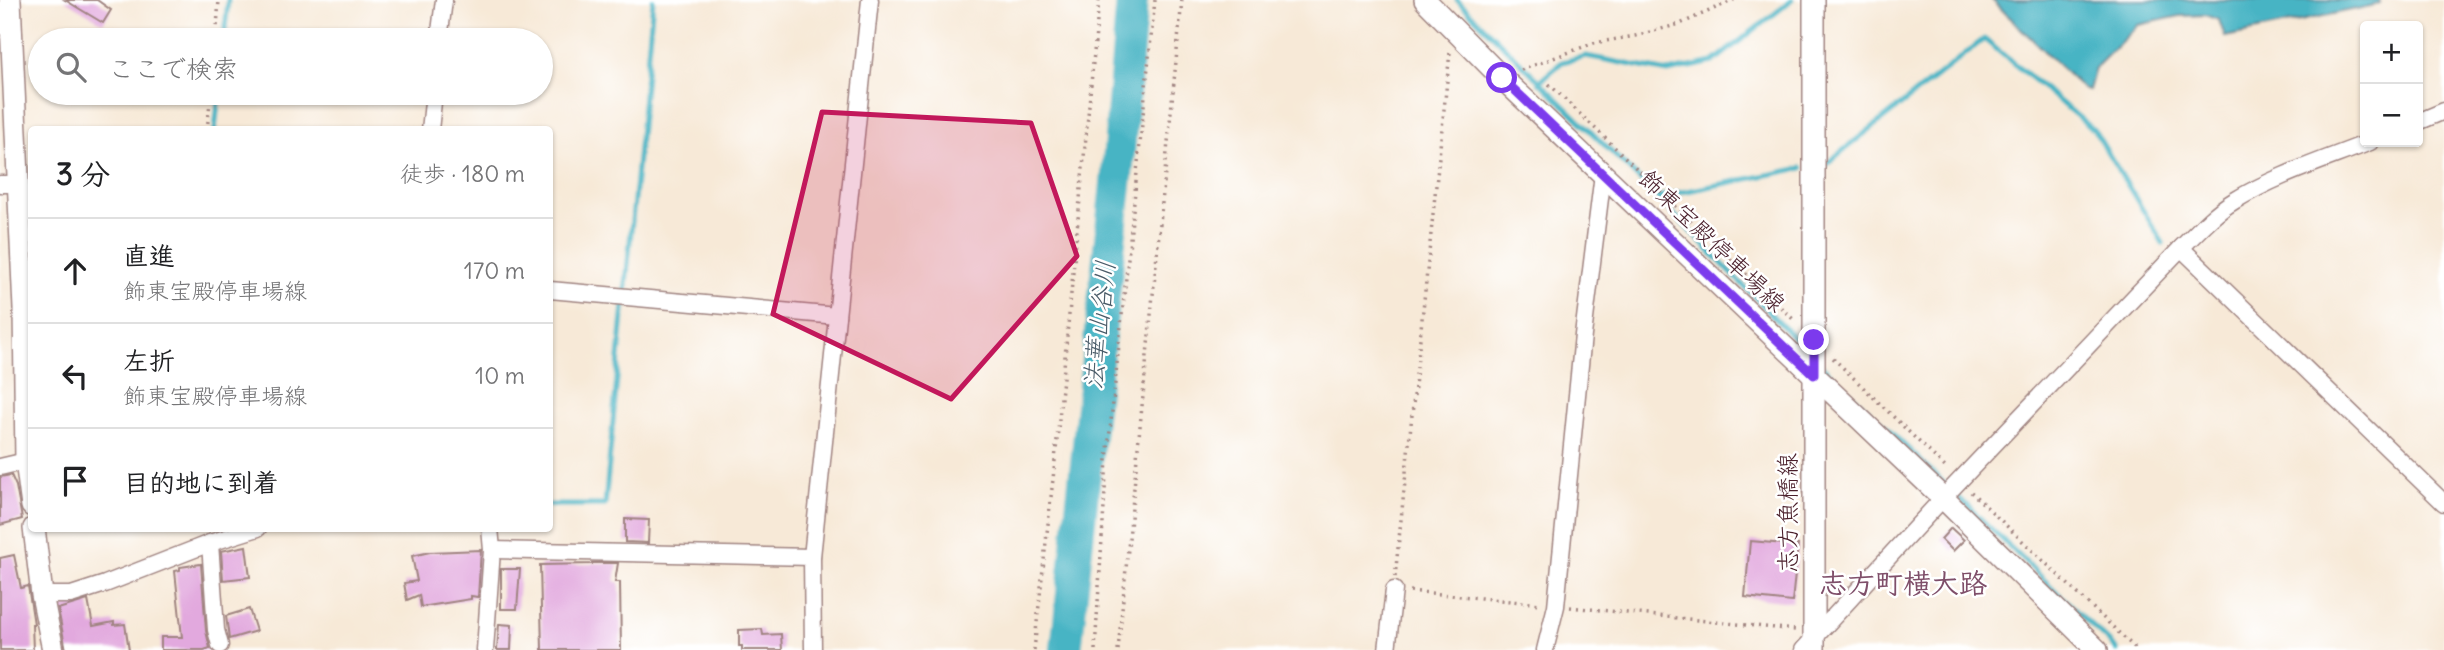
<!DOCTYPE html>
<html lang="ja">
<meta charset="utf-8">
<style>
:root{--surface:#fff;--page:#f6f6f6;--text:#202124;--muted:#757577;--line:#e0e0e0}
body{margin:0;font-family:Delius,"Klee One",sans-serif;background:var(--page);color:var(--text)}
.controls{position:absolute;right:21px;top:21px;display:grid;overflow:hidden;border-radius:7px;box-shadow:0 2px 5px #0004}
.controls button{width:63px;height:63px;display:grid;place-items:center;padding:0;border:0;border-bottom:2px solid var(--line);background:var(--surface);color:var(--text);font:35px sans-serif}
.stop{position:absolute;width:21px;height:21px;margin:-16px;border:5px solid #7c3aed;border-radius:50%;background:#fff}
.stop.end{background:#7c3aed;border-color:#fff;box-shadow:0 2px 7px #0008}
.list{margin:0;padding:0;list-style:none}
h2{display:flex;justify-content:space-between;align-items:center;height:91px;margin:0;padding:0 28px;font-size:30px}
h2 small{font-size:23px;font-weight:400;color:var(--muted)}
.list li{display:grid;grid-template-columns:46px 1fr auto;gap:21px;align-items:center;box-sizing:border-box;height:105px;padding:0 28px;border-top:2px solid var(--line)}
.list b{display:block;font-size:26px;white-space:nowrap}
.list p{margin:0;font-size:23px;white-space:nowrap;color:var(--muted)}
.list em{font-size:23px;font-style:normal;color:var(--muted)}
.icon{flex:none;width:38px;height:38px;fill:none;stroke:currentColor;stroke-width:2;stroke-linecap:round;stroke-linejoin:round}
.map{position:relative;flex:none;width:2444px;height:650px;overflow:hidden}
.search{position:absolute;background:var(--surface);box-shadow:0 2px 5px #0004;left:28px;top:28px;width:525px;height:77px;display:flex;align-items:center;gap:18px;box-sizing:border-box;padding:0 24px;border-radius:38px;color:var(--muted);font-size:26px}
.panel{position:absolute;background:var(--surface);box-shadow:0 2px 5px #0004;left:28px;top:126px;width:525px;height:406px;border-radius:7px}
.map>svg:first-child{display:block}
.water{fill:#47b4c4;stroke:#486a78;stroke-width:2}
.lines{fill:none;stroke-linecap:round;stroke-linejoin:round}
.stream{stroke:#47b4c4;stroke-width:5}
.river{stroke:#47b4c4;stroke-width:32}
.building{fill:#e2a9de}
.street-casing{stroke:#a08481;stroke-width:19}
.secondary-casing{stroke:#a08481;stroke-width:24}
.path{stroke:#a08481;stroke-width:3.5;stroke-dasharray:2 5;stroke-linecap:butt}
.street{stroke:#fff;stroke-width:16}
.secondary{stroke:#fff;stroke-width:21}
.route{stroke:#7c3aed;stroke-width:9}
.marked{fill:#c2185b;fill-opacity:0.2;stroke:#c2185b;stroke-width:5;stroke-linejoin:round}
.labels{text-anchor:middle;stroke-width:5;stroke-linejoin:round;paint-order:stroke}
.street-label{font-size:24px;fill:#4a1f2b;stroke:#fff}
.water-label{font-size:26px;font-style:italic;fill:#495b68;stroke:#fff}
.quarter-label{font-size:28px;font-weight:bold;fill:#7f4f6a;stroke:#fff}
</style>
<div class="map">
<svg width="2444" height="650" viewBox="0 0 2444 650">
<rect width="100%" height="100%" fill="#fff"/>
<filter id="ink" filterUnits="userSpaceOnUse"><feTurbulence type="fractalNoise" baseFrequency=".0143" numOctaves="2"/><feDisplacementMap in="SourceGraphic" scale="14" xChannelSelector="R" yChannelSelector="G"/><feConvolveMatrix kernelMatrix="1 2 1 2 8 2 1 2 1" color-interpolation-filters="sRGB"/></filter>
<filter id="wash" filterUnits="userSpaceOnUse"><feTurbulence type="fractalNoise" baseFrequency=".00686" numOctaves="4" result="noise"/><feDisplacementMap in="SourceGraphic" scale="28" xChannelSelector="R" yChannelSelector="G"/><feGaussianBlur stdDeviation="1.57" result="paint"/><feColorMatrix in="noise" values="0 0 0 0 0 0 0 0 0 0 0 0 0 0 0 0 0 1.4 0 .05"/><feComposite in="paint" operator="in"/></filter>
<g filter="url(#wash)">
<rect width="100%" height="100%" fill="#f7e9d7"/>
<polygon class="water" points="1992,0 2379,0 2380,4 2225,37 2219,20 2205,15 2180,16 2138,25 2095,68 2089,90 2082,88"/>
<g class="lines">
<g class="stream">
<polyline points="1457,0 1657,197 1807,351"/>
<polyline points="224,40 228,0"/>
<polyline points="1539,82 1562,62 1586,56 1668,72 1713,62 1792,0"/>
<polyline points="215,130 219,93"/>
<polyline points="1826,164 1984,39 2094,130 2163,243"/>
<polyline points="1657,197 1802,168"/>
<polyline points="1819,363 2117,650"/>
<polyline points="550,505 605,505 653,0"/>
</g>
<polyline class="river" points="1066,650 1117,175 1132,0"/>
</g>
<g id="blocks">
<g class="building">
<polygon points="65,0 97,0 111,10 103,23"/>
<polygon points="11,475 16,486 22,519 0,525 0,477"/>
<polygon points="625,519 649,520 648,543 625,542"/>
<polygon points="1951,528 1964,540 1953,551 1941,539"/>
<polygon points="1750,541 1798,545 1792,602 1745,597"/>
<polygon points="246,546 250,577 223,580 221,551"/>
<polygon points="481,550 478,597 471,596 471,599 421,607 419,595 407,600 404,583 417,581 412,556 430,552"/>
<polygon points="14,555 21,588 28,586 34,624 32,624 33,650 0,650 0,558"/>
<polygon points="592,563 618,563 615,582 620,582 621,650 542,650 540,565 592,564"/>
<polygon points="201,564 206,631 210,648 204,650 161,650 161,637 182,637 175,571 180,570 180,567"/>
<polygon points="501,569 520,569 517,609 501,609"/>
<polygon points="88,600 93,626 114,622 114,625 125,624 129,650 66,650 58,609"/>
<polygon points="249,609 256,631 229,639 226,616"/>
<polygon points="499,624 512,625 511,650 497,650"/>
<polygon points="762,629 763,635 781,634 782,650 742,650 742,646 739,646 739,630"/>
</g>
</g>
</g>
<g filter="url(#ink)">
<use href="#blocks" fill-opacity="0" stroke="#a08481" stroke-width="2"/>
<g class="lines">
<defs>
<g id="street">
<polyline points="439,40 444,0"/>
<polyline points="2418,122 2444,111"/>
<polyline points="430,130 434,93"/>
<polyline points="0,184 18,184"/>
<polyline points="2181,248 2444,503"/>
<polyline points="550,290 837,316"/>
<polyline points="0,467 26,461"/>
<polyline points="210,543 216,630 220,645"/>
<polyline points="492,550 812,557"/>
<polyline points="42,595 71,595 105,584 210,543 258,528"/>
<polyline points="485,650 492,550 490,528"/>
<polyline points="813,650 812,557 870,0"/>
<polyline points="1387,650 1394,590"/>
<polyline points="1545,650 1556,606 1583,335 1603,174"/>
<path d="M 1803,650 L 1943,498 L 2181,248 C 2197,232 2214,213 2234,201 C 2276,175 2325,160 2370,142"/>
</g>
<g id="secondary">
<polyline points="10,0 24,309 26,461 32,506"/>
<polyline points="1425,0 1502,78 1943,498 2097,650"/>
<polyline points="1814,0 1814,650"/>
<polyline points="34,528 42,595 53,650"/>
</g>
</defs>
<use href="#street" class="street-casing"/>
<use href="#secondary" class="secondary-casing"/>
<g class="path">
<polyline points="216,40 219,0"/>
<polyline points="1521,70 1594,43 1635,36 1680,24 1734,0"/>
<polyline points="1549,84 1795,321"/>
<polyline points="207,130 211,93"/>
<polyline points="1833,358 1948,470"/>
<polyline points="1971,492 2137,650"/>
<polyline points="1395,577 1450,52"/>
<polyline points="1410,591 1541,604"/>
<polyline points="1570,607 1795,630"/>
<polyline points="1034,650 1055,461 1099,0"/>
<polyline points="1095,650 1107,459 1155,0"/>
<polyline points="1118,650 1182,0"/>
</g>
<use href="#street" class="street"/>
<use href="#secondary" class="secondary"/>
</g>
</g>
<g class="lines" filter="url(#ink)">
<polyline class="route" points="1502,78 1814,375 1814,340"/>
</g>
<path class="marked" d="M 822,112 L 1031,123 L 1077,256 L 951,399 L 773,314 Z"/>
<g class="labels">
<g class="street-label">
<text transform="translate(1712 241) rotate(44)" y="8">飾東宝殿停車場線</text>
<text transform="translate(1788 513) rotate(-90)" y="8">志方魚橋線</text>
</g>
<g class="water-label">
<text transform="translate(1099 325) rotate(-84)" y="9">法華山谷川</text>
</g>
<g class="quarter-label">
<text x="1903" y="593">志方町横大路</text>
</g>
</g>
</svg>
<div class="controls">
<button>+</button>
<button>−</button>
</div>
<div class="stop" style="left:1502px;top:78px"></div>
<div class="stop end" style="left:1814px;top:340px"></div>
<div class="search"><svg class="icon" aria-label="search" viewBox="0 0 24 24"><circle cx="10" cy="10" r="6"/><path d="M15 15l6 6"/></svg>ここで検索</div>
<section class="panel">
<h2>3 分<small>徒歩 · 180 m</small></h2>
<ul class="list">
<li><svg class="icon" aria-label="ahead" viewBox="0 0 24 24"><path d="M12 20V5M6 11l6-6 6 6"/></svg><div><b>直進</b><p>飾東宝殿停車場線</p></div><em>170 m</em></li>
<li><svg class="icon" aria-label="left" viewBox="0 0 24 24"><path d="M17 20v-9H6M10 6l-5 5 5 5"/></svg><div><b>左折</b><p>飾東宝殿停車場線</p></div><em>10 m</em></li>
<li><svg class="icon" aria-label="arrive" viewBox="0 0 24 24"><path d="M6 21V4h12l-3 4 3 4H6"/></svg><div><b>目的地に到着</b></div></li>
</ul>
</section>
</div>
